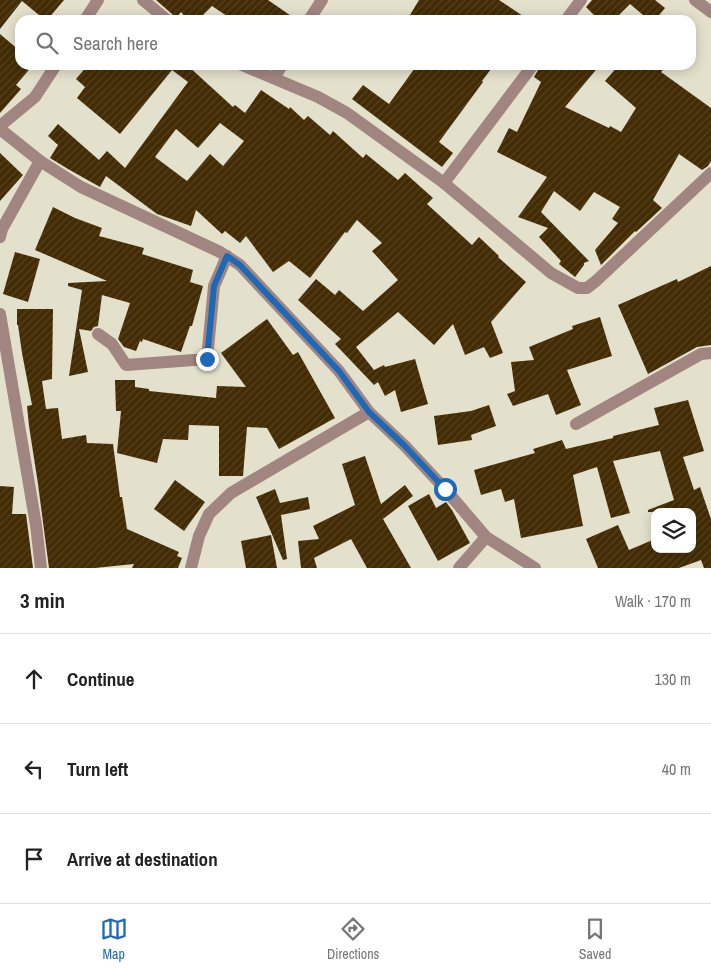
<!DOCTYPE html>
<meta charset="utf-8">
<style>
:root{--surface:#fff;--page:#f2f2f2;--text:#222;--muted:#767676;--line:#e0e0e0;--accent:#1d69b8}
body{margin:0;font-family:"Archivo Narrow",sans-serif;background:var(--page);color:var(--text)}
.controls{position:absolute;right:15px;bottom:15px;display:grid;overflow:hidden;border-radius:10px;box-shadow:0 2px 12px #0003}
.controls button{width:45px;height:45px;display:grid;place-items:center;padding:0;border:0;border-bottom:1px solid var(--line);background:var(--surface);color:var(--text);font:25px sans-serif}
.stop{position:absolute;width:15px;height:15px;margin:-11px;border:4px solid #1d69b8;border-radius:50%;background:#fff}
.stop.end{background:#1d69b8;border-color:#fff;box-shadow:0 1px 5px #0008}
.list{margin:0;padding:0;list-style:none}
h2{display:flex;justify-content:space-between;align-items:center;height:65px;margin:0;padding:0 20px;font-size:21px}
h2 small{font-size:16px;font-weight:400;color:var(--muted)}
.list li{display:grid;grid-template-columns:32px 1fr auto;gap:15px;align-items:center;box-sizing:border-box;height:90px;padding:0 20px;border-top:1px solid var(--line)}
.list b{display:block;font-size:19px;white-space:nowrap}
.list em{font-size:16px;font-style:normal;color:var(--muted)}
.icon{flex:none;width:28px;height:28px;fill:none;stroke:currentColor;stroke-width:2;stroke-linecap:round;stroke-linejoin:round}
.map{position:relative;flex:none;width:711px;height:568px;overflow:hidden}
.search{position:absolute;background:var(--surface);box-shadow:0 2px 12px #0003;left:15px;right:15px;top:15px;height:55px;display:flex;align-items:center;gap:12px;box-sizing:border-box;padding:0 18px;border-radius:15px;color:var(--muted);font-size:19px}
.sheet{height:335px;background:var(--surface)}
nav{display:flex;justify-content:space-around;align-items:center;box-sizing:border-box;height:70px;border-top:1px solid var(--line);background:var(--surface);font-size:14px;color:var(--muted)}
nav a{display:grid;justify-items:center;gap:2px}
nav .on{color:var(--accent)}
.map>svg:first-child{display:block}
.building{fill:url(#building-hatch);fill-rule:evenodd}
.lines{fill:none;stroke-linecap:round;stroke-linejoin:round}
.minor{stroke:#a18581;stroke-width:12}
.route{stroke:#1d69b8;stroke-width:6}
</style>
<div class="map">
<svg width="711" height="568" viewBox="0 0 711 568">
<defs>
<pattern id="building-hatch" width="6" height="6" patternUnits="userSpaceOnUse" patternTransform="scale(1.25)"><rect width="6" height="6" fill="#432c04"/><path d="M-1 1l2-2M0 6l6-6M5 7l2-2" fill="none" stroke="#55411f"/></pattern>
</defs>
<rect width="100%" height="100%" fill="#e3e0cb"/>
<g class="building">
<polygon points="0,0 64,0 47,20 45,20 22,1 0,29"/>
<polygon points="156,0 268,0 297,20 233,20 212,6 198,20 188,20 181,12 175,19 172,14"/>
<polygon points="419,0 499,0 529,20 407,20"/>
<polygon points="592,0 655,0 665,8 655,20 649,20 630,4 614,20 599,20 586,7"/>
<polygon points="0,34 20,51 20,65 33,65 16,85 21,89 0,113"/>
<path d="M 88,65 L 187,65 L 233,107 L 235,105 L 245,113 L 261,90 L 289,109 L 290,107 L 304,120 L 308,116 L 330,135 L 333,131 L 363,158 L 366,154 L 398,180 L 405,173 L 433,198 L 427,204 L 472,245 L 479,237 L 499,256 L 498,257 L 526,282 L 491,322 L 503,353 L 490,358 L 484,347 L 465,355 L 453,324 L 434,345 L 398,312 L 356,347 L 374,370 L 384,365 L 385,367 L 415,359 L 428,404 L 401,412 L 395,390 L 385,396 L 378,382 L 374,385 L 335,344 L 341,339 L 298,300 L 316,279 L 335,295 L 339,290 L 363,311 L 398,280 L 372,251 L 382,243 L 357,220 L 347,233 L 345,232 L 310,278 L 289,261 L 273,272 L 246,236 L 240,243 L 225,231 L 222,234 L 196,210 L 191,226 L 157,214 L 106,176 L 100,187 L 68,169 L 50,158 L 58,145 L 48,136 L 58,124 L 99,160 L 107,151 L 125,168 L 188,82 L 172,70 L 120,134 L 77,98 L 85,87 L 76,79 ZM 220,123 L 244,141 L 223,166 L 210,154 L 187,181 L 155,157 L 176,129 L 198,148 Z"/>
<polygon points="417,65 494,65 482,81 483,82 439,142 453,153 442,167 352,99 363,85 389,104"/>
<polygon points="541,65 600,65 565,107 609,128 610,126 621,132 636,108 605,81 619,65 667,65 661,72 711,108 711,161 708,166 702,170 679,154 653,200 662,208 636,232 635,231 601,265 595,250 618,223 612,219 620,207 594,192 580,211 554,191 541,212 589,261 584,263 584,265 575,277 559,264 561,261 539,237 548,228 518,217 547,177 497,152 509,128 517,132 541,82 534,77"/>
<polygon points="0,153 23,175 0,201"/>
<polygon points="53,207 75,218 102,228 99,236 144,248 142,254 193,270 190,282 203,286 192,326 190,326 181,352 143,339 142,342 140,341 136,351 124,347 118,339 130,303 102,295 98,326 94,327 91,331 79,329 88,372 69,376 82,290 68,286 68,283 107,281 35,250"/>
<polygon points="15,252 40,259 28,302 3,294"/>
<polygon points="711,266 711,345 697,347 648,374 618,305 677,279 678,282"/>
<polygon points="17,309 53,309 52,379 42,381 46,409 58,408 62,439 86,435 87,443 113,444 120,497 122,497 127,529 179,552 177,556 182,558 178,568 132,568 134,564 95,568 49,568 38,484 29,426 27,406 32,405 22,353 18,325 17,325"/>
<polygon points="600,317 612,356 567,370 581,405 556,415 548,394 513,406 507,394 515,391 511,362 534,360 529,347 573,329 572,326"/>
<polygon points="267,319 293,355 298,352 335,418 279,449 267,428 247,427 243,476 219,476 219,426 189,425 188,440 163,439 157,463 117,453 121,411 116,411 115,380 135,380 135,387 149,389 149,391 216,398 217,386 246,387 221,353"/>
<polygon points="688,400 704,451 683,457 694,490 700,487 711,519 711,568 704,568 701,560 679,568 598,568 586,539 618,525 629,550 655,539 655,549 692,549 692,512 648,512 648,510 674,500 660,451 613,461 630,513 611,518 597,467 573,475 583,526 521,538 514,499 505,502 501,489 481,495 474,470 535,453 533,449 562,440 566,449 613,438 613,436 659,425 654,408"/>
<polygon points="489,405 496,426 471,435 472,440 438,445 434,416 471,411"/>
<polygon points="365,456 381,504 405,485 413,496 383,519 411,568 367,568 351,539 314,558 317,568 301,568 298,541 319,539 313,526 355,505 342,464"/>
<polygon points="175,480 205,502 184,531 154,509"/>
<polygon points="0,486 14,487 12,514 26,514 33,568 0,568"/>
<polygon points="275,489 280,503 308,497 310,509 281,515 287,559 283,560 256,497"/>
<polygon points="429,494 436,508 446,502 452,510 470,543 438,561 408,506"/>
<polygon points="271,535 277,568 246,568 241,541"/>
</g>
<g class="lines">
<g class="minor">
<polyline points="143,0 167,20"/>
<polyline points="695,0 711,12"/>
<polyline points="85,20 98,0"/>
<polyline points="309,20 322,0"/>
<polyline points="566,20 581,0"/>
<polyline points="242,65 318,97 347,113 444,183 551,273 578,288 587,288 596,281 711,173"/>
<polyline points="274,78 282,65"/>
<polyline points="0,126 35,97 56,65"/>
<polyline points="0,129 40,161 81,187 220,252 240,265 339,371 369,412 405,446 445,489 486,537 535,568"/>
<polyline points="444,183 533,65"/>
<polyline points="0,237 2,229 40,161"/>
<polyline points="0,314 36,525 41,568"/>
<polyline points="98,334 112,344 126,365 207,359 214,286 227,256"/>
<polyline points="576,424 701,354 711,353"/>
<polyline points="191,568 199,536 209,514 231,493 369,412"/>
<polyline points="459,568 486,537"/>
</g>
</g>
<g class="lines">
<polyline class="route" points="207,359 214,286 227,256 240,265 339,371 369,412 405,446 445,489"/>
</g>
</svg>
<div class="controls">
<button><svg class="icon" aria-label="layers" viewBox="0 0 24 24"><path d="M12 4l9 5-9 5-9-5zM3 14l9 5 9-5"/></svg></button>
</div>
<div class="stop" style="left:445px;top:489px"></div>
<div class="stop end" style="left:207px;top:359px"></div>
<div class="search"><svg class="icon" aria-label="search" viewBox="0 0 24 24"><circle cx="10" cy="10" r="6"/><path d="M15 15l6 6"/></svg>Search here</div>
</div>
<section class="sheet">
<h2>3 min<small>Walk · 170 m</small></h2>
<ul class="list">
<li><svg class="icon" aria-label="ahead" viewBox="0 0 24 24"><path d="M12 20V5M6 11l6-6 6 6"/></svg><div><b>Continue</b></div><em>130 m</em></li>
<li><svg class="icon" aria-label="left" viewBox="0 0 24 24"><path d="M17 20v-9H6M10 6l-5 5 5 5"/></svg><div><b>Turn left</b></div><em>40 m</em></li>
<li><svg class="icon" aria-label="arrive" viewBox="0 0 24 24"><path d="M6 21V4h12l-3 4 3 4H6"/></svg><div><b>Arrive at destination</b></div></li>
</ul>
</section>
<nav>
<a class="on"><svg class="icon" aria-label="map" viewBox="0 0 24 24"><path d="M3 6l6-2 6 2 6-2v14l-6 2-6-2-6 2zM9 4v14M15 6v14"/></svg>Map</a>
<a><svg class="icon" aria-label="directions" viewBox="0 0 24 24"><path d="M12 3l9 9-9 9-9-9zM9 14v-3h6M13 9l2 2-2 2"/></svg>Directions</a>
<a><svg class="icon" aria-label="saved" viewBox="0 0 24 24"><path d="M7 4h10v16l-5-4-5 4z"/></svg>Saved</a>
</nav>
